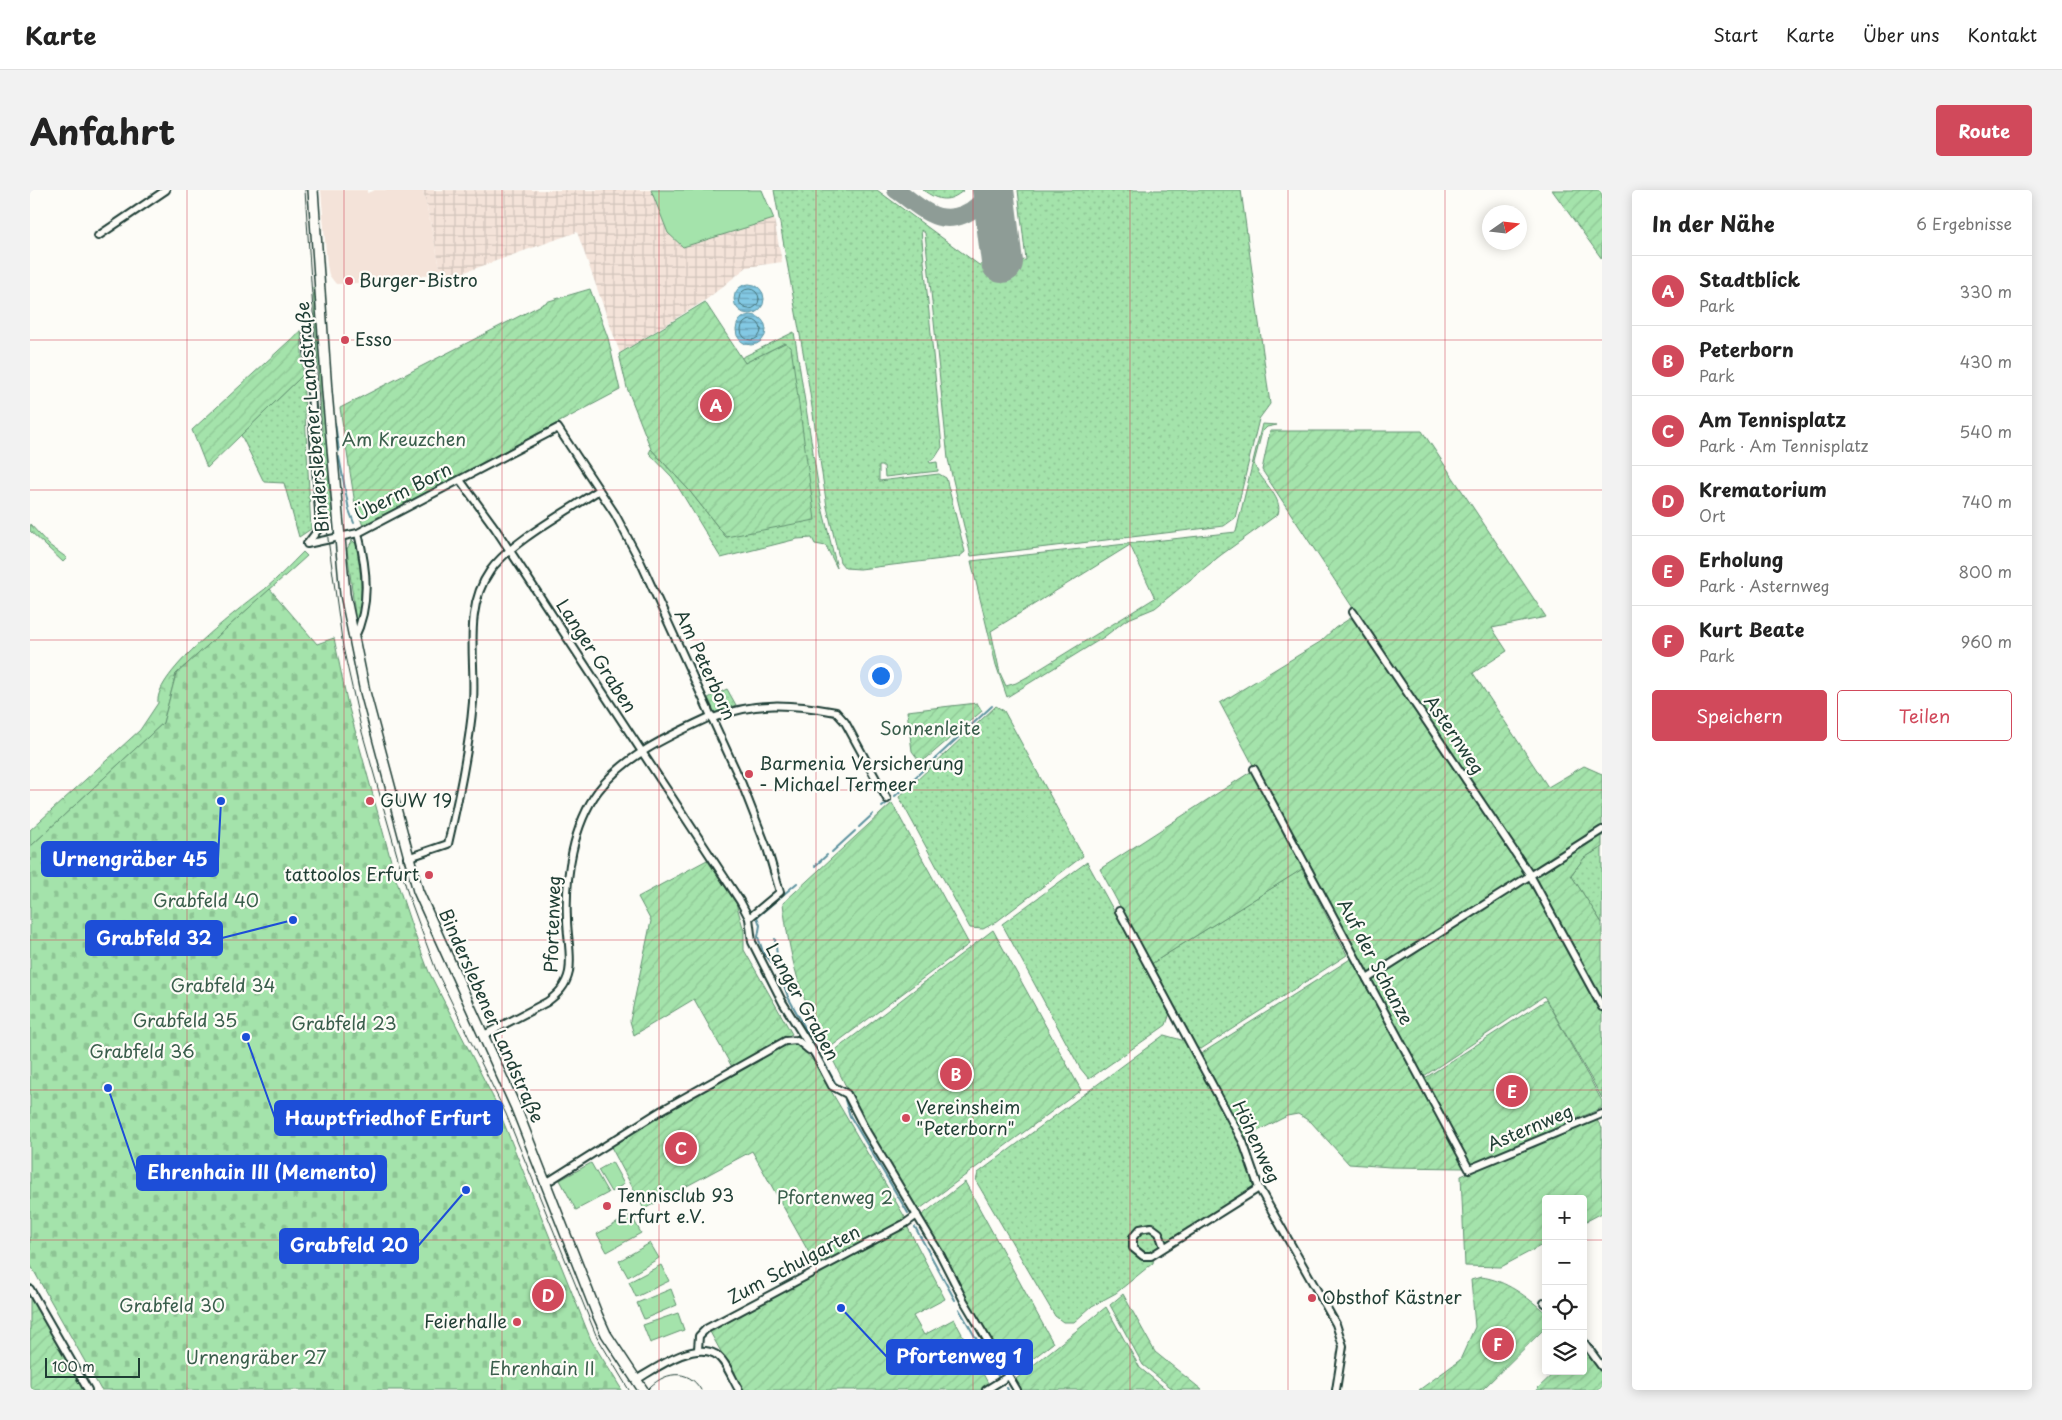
<!DOCTYPE html>
<html lang="de">
<meta charset="utf-8">
<style>
:root{--surface:#fff;--page:#f2f2f2;--text:#222;--muted:#767676;--line:#e0e0e0;--accent:#d1495b}
body{margin:0;font-family:"Playpen Sans",sans-serif;background:var(--page);color:var(--text)}
.controls{position:absolute;right:15px;bottom:15px;display:grid;overflow:hidden;border-radius:5px;box-shadow:0 2px 12px #0003}
.controls button{width:45px;height:45px;display:grid;place-items:center;padding:0;border:0;border-bottom:1px solid var(--line);background:var(--surface);color:var(--text);font:25px sans-serif}
.compass{position:absolute;left:1452px;top:15px;width:45px;height:45px;border-radius:50%;background:var(--surface);box-shadow:0 2px 12px #0003;rotate:76deg}
.scale{position:absolute;left:15px;bottom:12px;width:95px;box-sizing:border-box;padding-left:5px;border:2px solid #1f3d34;border-top:0;font-size:14px;line-height:18px;white-space:nowrap;color:#1f3d34;-webkit-text-stroke:4px #fdfcf7;paint-order:stroke}
.you{position:absolute;left:850px;top:485px;width:18px;height:18px;margin:-12px;border:4px solid #fff;border-radius:50%;background:#1a73e8;box-shadow:0 0 0 8px #1a73e833}
.badge{display:grid;place-items:center;width:32px;height:32px;border-radius:50%;background:var(--accent);color:#fff;font-size:16px;font-weight:700}
.pin{position:absolute;translate:-50% -50%;border:2px solid #fff;box-shadow:0 1px 5px #0006}
.list{margin:0;padding:0;list-style:none}
h2{display:flex;justify-content:space-between;align-items:center;height:65px;margin:0;padding:0 20px;font-size:21px}
h2 small{font-size:16px;font-weight:400;color:var(--muted)}
.list li{display:grid;grid-template-columns:32px 1fr auto;gap:15px;align-items:center;box-sizing:border-box;height:70px;padding:0 20px;border-top:1px solid var(--line)}
.list b{display:block;font-size:19px;white-space:nowrap}
.list p{margin:0;font-size:16px;white-space:nowrap;color:var(--muted)}
.list em{font-size:16px;font-style:normal;color:var(--muted)}
.actions{display:flex;gap:10px;padding:15px 20px}
.actions a{flex:1;padding:11px 0;border:1px solid var(--accent);border-radius:5px;text-align:center;font-size:18px;color:var(--accent)}
.actions .main{background:var(--accent);color:#fff}
.icon{flex:none;width:28px;height:28px;fill:none;stroke:currentColor;stroke-width:2;stroke-linecap:round;stroke-linejoin:round}
.map{position:relative;flex:none;width:1572px;height:1200px;overflow:hidden;border-radius:5px}
header{display:flex;align-items:center;gap:30px;box-sizing:border-box;height:70px;padding:0 25px;background:var(--surface);border-bottom:1px solid var(--line)}
header strong{font-size:24px}
nav{display:flex;gap:28px;margin-inline-start:auto;font-size:18px}
.intro{display:flex;align-items:center;justify-content:space-between;box-sizing:border-box;height:120px;padding:0 30px}
h1{margin:0;font-size:35px}
.button{padding:12px 22px;border-radius:5px;background:var(--accent);color:#fff;font-size:18px;font-weight:700}
main{display:flex;gap:30px;padding:0 30px}
aside{flex:1;background:var(--surface);border-radius:5px;box-shadow:0 2px 12px #0003}
.map>svg:first-child{display:block}
.built{fill:#f4e3d9}
.industrial{fill:url(#industrial-grid)}
.grass{fill:url(#grass-dots);stroke:#629070;fill-rule:evenodd}
.forest{fill:url(#forest-crowns);stroke:#629070}
.cemetery{fill:url(#cemetery-stones);stroke:#629070}
.garden{fill:url(#garden-furrows);stroke:#629070}
.pitch{fill:#a4e3ab;stroke:#629070}
.water{fill:url(#water-rules);stroke:#5b919e}
.lines{fill:none;stroke-linecap:round;stroke-linejoin:round}
.shore{stroke:#47757a;stroke-width:1}
.stream{stroke:#5b919e;stroke-width:2}
.taxiway{stroke:#8e9c96;stroke-width:18}
.runway{stroke:#8e9c96;stroke-width:42}
.minor-casing{stroke:#1f3d34;stroke-width:10}
.secondary-casing{stroke:#1f3d34;stroke-width:12}
.minor{stroke:#fdfcf7;stroke-width:6}
.secondary{stroke:#fdfcf7;stroke-width:9}
.tram{stroke:#1f3d34;stroke-width:1}
.grid{fill:none;stroke:#d1495b;stroke-width:1;stroke-opacity:0.55}
.poi-dot{fill:#d1495b;stroke:#fdfcf7;stroke-width:2}
.labels{text-anchor:middle;stroke-width:4.5;stroke-linejoin:round;paint-order:stroke}
.poi-label{font-size:18px;fill:#1f3d34;stroke:#fdfcf7;text-anchor:start}
.street-label{font-size:18px;fill:#1f3d34;stroke:#fdfcf7}
.park-label{font-size:18px;fill:#3a5e4c;stroke:#fdfcf7}
.leader{fill:none;stroke:#1d4ed8;stroke-width:2}
.callout-dot{fill:#1d4ed8;stroke:#fdfcf7;stroke-width:2}
.callout{fill:#1d4ed8;stroke:#1d4ed8;stroke-width:2}
.callout-label{font-size:19px;text-anchor:middle;font-weight:bold;fill:#fff}
</style>
<header>
<strong>Karte</strong>
<nav><a>Start</a><a>Karte</a><a>Über uns</a><a>Kontakt</a></nav>
</header>
<div class="intro"><h1>Anfahrt</h1><a class="button">Route</a></div>
<main>
<div class="map">
<svg width="1572" height="1200" viewBox="0 0 1572 1200">
<defs>
<pattern id="industrial-grid" width="8" height="8" patternUnits="userSpaceOnUse" patternTransform="scale(1.25)"><rect width="8" height="8" fill="#f4e3d9"/><path d="M0 4h8M4 0v8" fill="none" stroke="#d1c4bb"/></pattern>
<pattern id="grass-dots" width="8" height="8" patternUnits="userSpaceOnUse" patternTransform="scale(1.25)"><rect width="8" height="8" fill="#a4e3ab"/><path d="M2 2h.1M6 6h.1" fill="none" stroke="#8dc494" stroke-width="1.8" stroke-linecap="round"/></pattern>
<pattern id="forest-crowns" width="20" height="18" patternUnits="userSpaceOnUse" patternTransform="scale(1.25)"><rect width="20" height="18" fill="#a4e3ab"/><path d="M2 6a3 3 0 1 1 6 0M12 15a3 3 0 1 1 6 0" fill="none" stroke="#8dc494"/></pattern>
<pattern id="cemetery-stones" width="16" height="16" patternUnits="userSpaceOnUse" patternTransform="scale(1.25)"><rect width="16" height="16" fill="#a4e3ab"/><path d="M2 7V4a2 2 0 0 1 4 0v3zM10 15v-3a2 2 0 0 1 4 0v3z" fill="#8dc494"/></pattern>
<pattern id="garden-furrows" width="10" height="10" patternUnits="userSpaceOnUse" patternTransform="scale(1.25)"><rect width="10" height="10" fill="#a4e3ab"/><path d="M-1 1l2-2M0 10L10 0M9 11l2-2" fill="none" stroke="#8dc494"/></pattern>
<pattern id="water-rules" width="6" height="5" patternUnits="userSpaceOnUse" patternTransform="scale(1.25)"><rect width="6" height="5" fill="#83c9e4"/><path d="M0 2.5h6" fill="none" stroke="#6ba4ba"/></pattern>
</defs>
<rect width="100%" height="100%" fill="#fdfcf7"/>
<filter id="ink" filterUnits="userSpaceOnUse"><feTurbulence type="fractalNoise" baseFrequency=".02" numOctaves="2"/><feDisplacementMap in="SourceGraphic" scale="10" xChannelSelector="R" yChannelSelector="G"/><feConvolveMatrix kernelMatrix="1 2 1 2 8 2 1 2 1" color-interpolation-filters="sRGB"/></filter>
<g filter="url(#ink)">
<polygon class="built" points="291,0 337,0 337,3 345,0 393,0 411,81 372,91 306,94 299,85 297,75"/>
<polygon class="industrial" points="393,0 621,0 638,43 653,57 744,29 752,72 717,77 677,109 590,163 547,42 413,90"/>
<g class="grass">
<polygon points="744,0 847,0 949,75 996,70 988,0 1211,0 1240,214 1229,229 1205,328 1194,336 941,366 918,269 895,43 891,40 912,257 905,268 899,271 900,273 907,272 908,281 855,287 854,276 849,276 849,291 909,284 916,288 935,362 929,367 830,379 815,378 810,372 797,317 777,184"/>
<path d="M 893,0 L 934,0 C 919,13 908,11 893,0 Z"/>
<polygon points="283,98 285,98 302,330 298,330"/>
<polygon points="764,142 791,313 807,378 796,356 785,354 782,348 767,349 691,368 642,287 619,263 621,259 658,299 696,347 755,153 715,173 711,168"/>
<polygon points="273,185 281,339 269,347 254,293 234,292 211,245"/>
<path d="M 1232,234 L 1247,235 L 1237,237 L 1232,242 L 1224,273 C 1228,289 1254,307 1248,324 L 1191,365 L 1125,418 L 1096,430 L 1074,447 L 977,507 L 966,475 L 941,371 L 1206,342 ZM 1100,355 L 1125,408 L 997,487 L 986,493 L 976,496 L 970,483 L 961,441 Z"/>
<polygon points="0,334 19,355 37,368 33,372 0,341"/>
<path d="M 322,350 L 326,354 C 331,379 333,403 329,431 L 326,433 L 317,359 Z"/>
<polygon points="697,499 706,515 685,523 678,508"/>
<polygon points="966,516 974,521 1053,666 966,732 953,739 940,738 869,607"/>
<polygon points="1572,657 1572,733 1541,685 1554,668"/>
<polygon points="1057,672 1140,823 1136,835 1059,889 1050,878 972,734"/>
<polygon points="1272,679 1317,765 1171,859 1166,858 1121,774"/>
<polygon points="1134,845 1155,851 1211,953 1226,997 1125,1061 1123,1073 1086,1103 1062,1116 1044,1132 1033,1132 1025,1126 946,991 948,983"/>
</g>
<path class="forest" d="M 273,362 L 277,366 L 146,484 L 133,533 L 0,657 L 0,640 L 110,540 L 128,513 C 124,483 210,418 235,399 C 248,388 261,374 273,362 Z"/>
<polygon class="cemetery" points="240,399 287,454 304,448 317,511 366,689 382,737 399,782 465,911 561,1150 592,1200 71,1200 0,1074 0,657 133,533 146,484"/>
<g class="garden">
<polygon points="1522,0 1572,0 1572,69"/>
<polygon points="560,99 578,148 590,200 333,336 325,314 310,218 519,111"/>
<polygon points="675,112 715,173 755,153 761,157 785,330 696,347 658,299 621,259 597,198 589,164"/>
<polygon points="271,140 273,185 177,278 162,240"/>
<polygon points="1240,241 1392,241 1516,427 1462,438 1477,461 1443,483 1518,597 1554,576 1572,584 1572,657 1554,668 1541,685 1572,733 1572,908 1514,806 1388,890 1436,978 1360,977 1319,974 1281,932 1268,924 1257,926 1212,949 1169,865 1325,766 1190,513 1290,452 1305,438 1327,424 1232,280"/>
<polygon points="947,513 952,521 891,573 882,561 877,521"/>
<polygon points="1222,581 1274,678 1121,774 1070,679"/>
<path d="M 862,613 L 939,754 L 798,859 C 771,813 759,765 753,713 Z"/>
<polygon points="677,670 706,713 714,741 714,760 762,844 702,877 664,809 604,845 600,831 621,731 608,707"/>
<polygon points="963,740 1051,900 887,1021 837,939 802,868 804,861"/>
<polygon points="1516,810 1572,911 1572,918 1441,975 1392,890"/>
<polygon points="766,852 784,872 876,1029 787,1077 722,961 614,1019 580,955 756,853"/>
<polygon points="1566,929 1572,938 1572,1023 1553,1033 1553,1009 1516,1009 1516,1053 1471,1077 1435,1076 1431,986"/>
<polygon points="935,992 1023,1153 982,1185 980,1185 892,1028 892,1025"/>
<polygon points="877,1036 915,1109 883,1126 894,1145 924,1129 959,1195 951,1200 712,1200 679,1140"/>
<path d="M 1451,1087 C 1476,1090 1497,1107 1516,1123 L 1516,1137 L 1452,1200 L 1389,1200 L 1430,1170 L 1445,1137 L 1441,1090 Z"/>
<polygon points="1093,1104 1125,1162 1172,1200 1144,1200 1113,1175 1080,1115"/>
<polygon points="0,1106 54,1200 0,1200"/>
<polygon points="1076,1117 1110,1178 1137,1200 991,1200 985,1192 986,1189"/>
<polygon points="1553,1157 1572,1182 1572,1200 1506,1200 1526,1181 1553,1181"/>
</g>
<g class="pitch">
<polygon points="621,0 732,0 744,29 653,57 638,43"/>
<polygon points="582,972 594,994 581,1002 568,980"/>
<polygon points="561,973 578,1003 546,1020 530,990"/>
<polygon points="601,1025 611,1043 577,1062 567,1044"/>
<polygon points="620,1053 629,1068 598,1087 589,1071"/>
<polygon points="631,1075 639,1091 606,1107 599,1092"/>
<polygon points="641,1099 647,1115 614,1129 607,1113"/>
<polygon points="648,1123 654,1140 620,1153 613,1135"/>
</g>
<g class="water">
<circle cx="719" cy="109" r="15"/>
<circle cx="721" cy="140" r="15"/>
</g>
<g class="lines">
<g class="shore">
<circle cx="719" cy="109" r="10"/>
<circle cx="721" cy="140" r="10"/>
</g>
<g class="stream">
<polyline points="305,233 309,261"/>
<polyline points="309,267 319,320 324,333"/>
<polyline points="865,606 962,516"/>
<polyline points="852,617 861,610"/>
<polyline points="829,637 843,624"/>
<polyline points="802,662 825,641"/>
<polyline points="785,676 797,665"/>
<polyline points="767,693 727,727 730,735 728,747 733,762 749,781 758,807 807,896"/>
<polyline points="745,749 749,781"/>
<polyline points="815,910 820,926 878,1023"/>
<polyline points="885,1037 925,1110"/>
<polyline points="929,1119 968,1186"/>
<polyline points="977,1198 978,1200"/>
</g>
<path class="taxiway" d="M 866,0 C 877,7 887,17 899,23 C 922,35 948,23 958,0"/>
<polyline class="runway" points="963,0 972,72"/>
<defs>
<g id="minor">
<polyline points="68,46 136,0"/>
<polyline points="277,143 290,337 278,353"/>
<polyline points="430,290 465,338 710,711 719,728 722,752 753,813 786,866 802,896 817,904 835,939 910,1064 934,1111 987,1200"/>
<polyline points="277,354 328,343 528,238 585,324 611,373 712,594 737,658 750,702 719,728"/>
<polyline points="1323,422 1500,685 1572,817"/>
<path d="M 324,449 C 341,415 337,379 328,343"/>
<path d="M 683,528 C 725,511 762,514 806,522 L 815,532 L 857,609"/>
<polyline points="1224,579 1439,979 1572,924"/>
<path d="M 377,668 L 418,654 C 429,607 439,560 443,512 C 446,469 433,419 460,381 C 480,352 538,321 569,300"/>
<polyline points="1089,721 1213,952 1229,998 1306,1134 1313,1156 1306,1200"/>
<polyline points="1337,789 1572,640"/>
<path d="M 454,845 L 517,812 C 528,804 536,796 539,782 C 542,765 537,746 537,729 C 535,687 543,635 568,601 C 595,565 643,544 682,526"/>
<polyline points="516,993 632,920 755,851 767,850 779,860"/>
<polyline points="1134,1057 1129,1043 1121,1037 1110,1039 1103,1047 1103,1058 1113,1066 1121,1066 1229,998"/>
<polyline points="0,1099 58,1200"/>
<polyline points="1514,1113 1516,1114"/>
<polyline points="1553,1151 1572,1177"/>
<polyline points="668,1159 669,1146 676,1139 876,1033 887,1025"/>
<path d="M 606,1190 C 625,1179 663,1151 685,1164 C 696,1170 702,1189 709,1200"/>
<polyline points="956,1200 977,1187"/>
</g>
<polyline id="secondary" points="283,0 297,202 315,404 335,502 388,701 486,918 567,1124 576,1144 613,1200"/>
</defs>
<use href="#minor" class="minor-casing"/>
<use href="#secondary" class="secondary-casing"/>
<use href="#minor" class="minor"/>
<use href="#secondary" class="secondary"/>
<g class="tram">
<polyline points="275,0 298,349 313,457 332,542 378,704 406,780 476,924 566,1145 599,1200"/>
<path d="M 617,1200 C 633,1182 658,1177 671,1200"/>
</g>
</g>
</g>
<path class="grid" d="M 157,0 L 157,1200M 314,0 L 314,1200M 472,0 L 472,1200M 629,0 L 629,1200M 786,0 L 786,1200M 943,0 L 943,1200M 1100,0 L 1100,1200M 1258,0 L 1258,1200M 1415,0 L 1415,1200M 0,150 L 1572,150M 0,300 L 1572,300M 0,450 L 1572,450M 0,600 L 1572,600M 0,750 L 1572,750M 0,900 L 1572,900M 0,1050 L 1516,1050M 1553,1050 L 1572,1050"/>
<g class="poi-dot">
<circle cx="319" cy="91" r="5"/>
<circle cx="315" cy="150" r="5"/>
<circle cx="719" cy="584" r="5"/>
<circle cx="340" cy="611" r="5"/>
<circle cx="399" cy="685" r="5"/>
<circle cx="876" cy="928" r="5"/>
<circle cx="577" cy="1016" r="5"/>
<circle cx="1282" cy="1108" r="5"/>
<circle cx="487" cy="1132" r="5"/>
</g>
<g class="labels">
<g class="poi-label">
<text x="329" y="97">Burger-Bistro</text>
<text x="325" y="156">Esso</text>
<text x="729" y="580">Barmenia Versicherung<tspan x="729" dy="21">- Michael Termeer</tspan></text>
<text x="350" y="617">GUW 19</text>
<text x="389" y="691" text-anchor="end">tattoolos Erfurt</text>
<text x="886" y="924">Vereinsheim<tspan x="886" dy="21">"Peterborn"</tspan></text>
<text x="587" y="1012">Tennisclub 93<tspan x="587" dy="21">Erfurt e.V.</tspan></text>
<text x="1292" y="1114">Obsthof Kästner</text>
<text x="477" y="1138" text-anchor="end">Feierhalle</text>
</g>
<g class="street-label">
<text transform="translate(283 227) rotate(-95)" y="6">Binderslebener Landstraße</text>
<text transform="translate(373 302) rotate(-27)" y="6">Überm Born</text>
<text transform="translate(566 466) rotate(57)" y="6">Langer Graben</text>
<text transform="translate(675 475) rotate(65)" y="6">Am Peterborn</text>
<text transform="translate(1424 545) rotate(56)" y="6">Asternweg</text>
<text transform="translate(523 734) rotate(-88)" y="6">Pfortenweg</text>
<text transform="translate(1345 772) rotate(62)" y="6">Auf der Schanze</text>
<text transform="translate(772 812) rotate(61)" y="6">Langer Graben</text>
<text transform="translate(461 826) rotate(66)" y="6">Binderslebener Landstraße</text>
<text transform="translate(1500 938) rotate(-23)" y="6">Asternweg</text>
<text transform="translate(1226 952) rotate(65)" y="6">Höhenweg</text>
<text transform="translate(764 1075) rotate(-28)" y="6">Zum Schulgarten</text>
</g>
<g class="park-label">
<text x="374" y="256">Am Kreuzchen</text>
<text x="900" y="545">Sonnenleite</text>
<text x="176" y="717">Grabfeld 40</text>
<text x="193" y="802">Grabfeld 34</text>
<text x="155" y="837">Grabfeld 35</text>
<text x="314" y="840">Grabfeld 23</text>
<text x="112" y="868">Grabfeld 36</text>
<text x="805" y="1014">Pfortenweg 2</text>
<text x="142" y="1122">Grabfeld 30</text>
<text x="226" y="1174">Urnengräber 27</text>
<text x="512" y="1185">Ehrenhain II</text>
</g>
</g>
<path class="leader" d="M191 611L188 669M263 730L192 748M216 847L245 928M78 898L107 983M436 1000L388 1056M811 1118L857 1167"/>
<g class="callout-dot">
<circle cx="191" cy="611" r="5"/>
<circle cx="263" cy="730" r="5"/>
<circle cx="216" cy="847" r="5"/>
<circle cx="78" cy="898" r="5"/>
<circle cx="436" cy="1000" r="5"/>
<circle cx="811" cy="1118" r="5"/>
</g>
<g class="callout">
<rect x="12" y="652" width="176" height="34" rx="5"/>
<rect x="56" y="731" width="136" height="34" rx="5"/>
<rect x="245" y="911" width="227" height="34" rx="5"/>
<rect x="107" y="966" width="249" height="34" rx="5"/>
<rect x="250" y="1039" width="138" height="34" rx="5"/>
<rect x="857" y="1150" width="145" height="34" rx="5"/>
</g>
<g class="callout-label">
<text x="100" y="676">Urnengräber 45</text>
<text x="124" y="755">Grabfeld 32</text>
<text x="358" y="935">Hauptfriedhof Erfurt</text>
<text x="232" y="989">Ehrenhain III (Memento)</text>
<text x="319" y="1062">Grabfeld 20</text>
<text x="929" y="1173">Pfortenweg 1</text>
</g>
</svg>
<div class="controls">
<button>+</button>
<button>−</button>
<button><svg class="icon" aria-label="locate" viewBox="0 0 24 24"><circle cx="12" cy="12" r="6"/><path d="M12 2v4M12 18v4M2 12h4M18 12h4"/></svg></button>
<button><svg class="icon" aria-label="layers" viewBox="0 0 24 24"><path d="M12 4l9 5-9 5-9-5zM3 14l9 5 9-5"/></svg></button>
</div>
<svg class="compass" viewBox="-18 -18 36 36"><path d="M0-13l5 13h-10z" fill="#e53935"/><path d="M0 13l5-13h-10z" fill="#767676"/></svg>
<div class="scale">100 m</div>
<div class="you"></div>
<div class="pin badge" style="left:686px;top:215px">A</div>
<div class="pin badge" style="left:926px;top:884px">B</div>
<div class="pin badge" style="left:651px;top:958px">C</div>
<div class="pin badge" style="left:518px;top:1105px">D</div>
<div class="pin badge" style="left:1482px;top:901px">E</div>
<div class="pin badge" style="left:1468px;top:1154px">F</div>
</div>
<aside>
<h2>In der Nähe<small>6 Ergebnisse</small></h2>
<ul class="list">
<li><span class="badge">A</span><div><b>Stadtblick</b><p>Park</p></div><em>330 m</em></li>
<li><span class="badge">B</span><div><b>Peterborn</b><p>Park</p></div><em>430 m</em></li>
<li><span class="badge">C</span><div><b>Am Tennisplatz</b><p>Park · Am Tennisplatz</p></div><em>540 m</em></li>
<li><span class="badge">D</span><div><b>Krematorium</b><p>Ort</p></div><em>740 m</em></li>
<li><span class="badge">E</span><div><b>Erholung</b><p>Park · Asternweg</p></div><em>800 m</em></li>
<li><span class="badge">F</span><div><b>Kurt Beate</b><p>Park</p></div><em>960 m</em></li>
</ul>
<div class="actions"><a class="main">Speichern</a><a>Teilen</a></div>
</aside>
</main>
